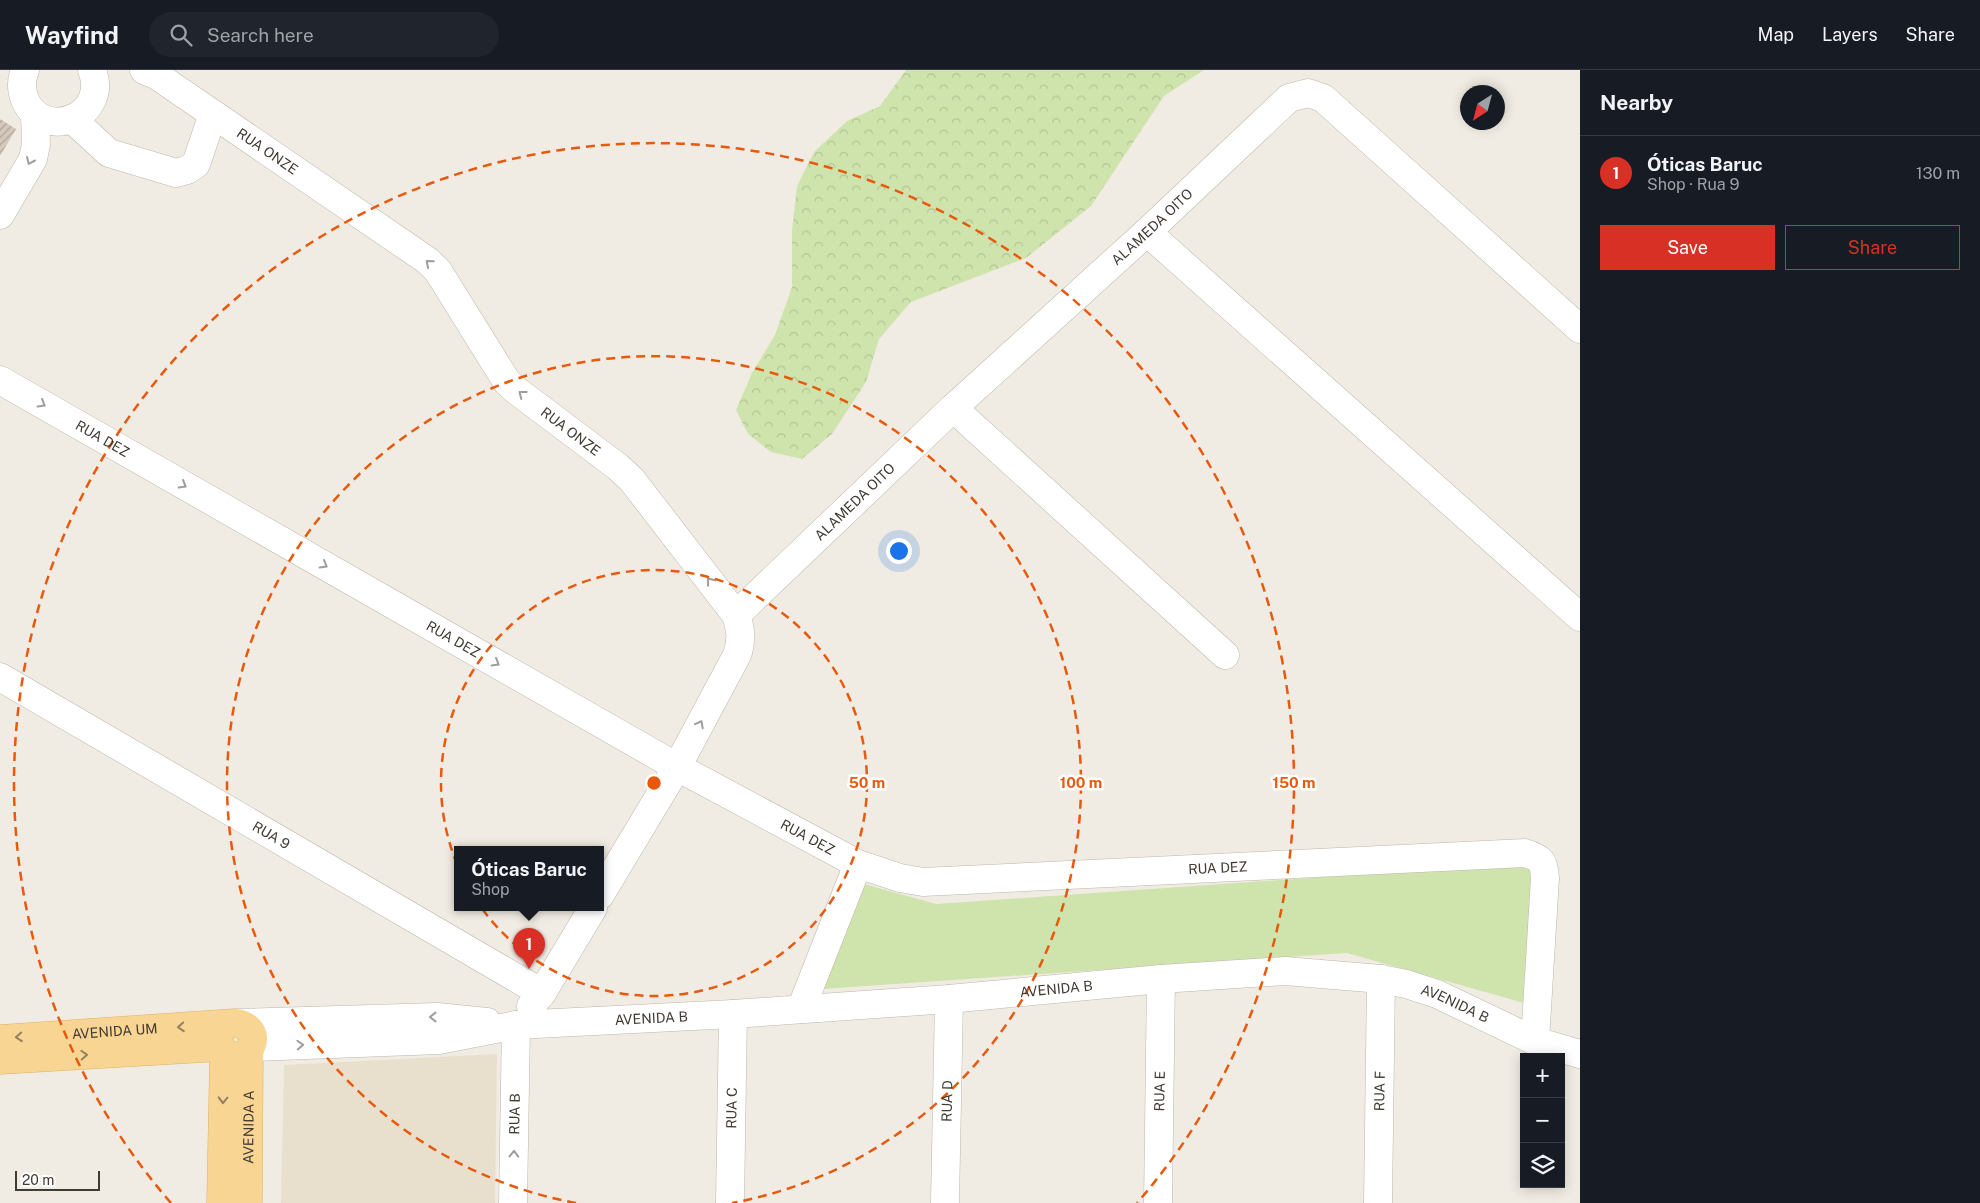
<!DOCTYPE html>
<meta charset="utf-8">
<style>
:root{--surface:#171b24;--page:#20242c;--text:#f1f3f6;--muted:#9ea1a6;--line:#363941;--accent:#d93025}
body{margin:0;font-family:"Public Sans",sans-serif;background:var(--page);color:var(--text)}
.controls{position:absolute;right:15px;bottom:15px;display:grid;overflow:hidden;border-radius:0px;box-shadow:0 2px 12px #0003}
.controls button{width:45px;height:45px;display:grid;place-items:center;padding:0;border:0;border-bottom:1px solid var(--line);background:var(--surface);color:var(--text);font:25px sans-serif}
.compass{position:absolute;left:1460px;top:15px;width:45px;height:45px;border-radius:50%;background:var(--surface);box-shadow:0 2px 12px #0003;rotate:216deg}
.scale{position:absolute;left:15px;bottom:12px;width:85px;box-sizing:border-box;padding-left:5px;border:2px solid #423b34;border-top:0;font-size:14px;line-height:18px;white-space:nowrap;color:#423b34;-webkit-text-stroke:4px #fff;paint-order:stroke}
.you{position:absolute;left:898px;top:480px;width:18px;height:18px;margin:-12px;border:4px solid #fff;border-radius:50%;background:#1a73e8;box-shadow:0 0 0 8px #1a73e833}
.badge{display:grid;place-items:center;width:32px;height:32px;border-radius:50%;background:var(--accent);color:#fff;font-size:16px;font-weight:700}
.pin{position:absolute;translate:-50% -41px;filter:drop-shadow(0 1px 2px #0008)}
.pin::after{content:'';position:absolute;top:26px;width:18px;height:15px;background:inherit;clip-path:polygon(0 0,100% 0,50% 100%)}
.popup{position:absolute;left:454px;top:776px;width:150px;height:65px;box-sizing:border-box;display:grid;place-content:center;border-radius:0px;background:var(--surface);filter:drop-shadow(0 1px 4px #0005);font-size:16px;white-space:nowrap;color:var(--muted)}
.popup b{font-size:19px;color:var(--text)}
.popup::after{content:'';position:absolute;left:50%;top:100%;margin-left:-10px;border:10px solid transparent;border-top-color:var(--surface)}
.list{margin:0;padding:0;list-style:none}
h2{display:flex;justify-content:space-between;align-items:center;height:65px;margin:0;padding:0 20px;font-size:21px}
h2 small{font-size:16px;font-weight:400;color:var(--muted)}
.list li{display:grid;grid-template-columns:32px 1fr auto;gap:15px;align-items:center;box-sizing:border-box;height:75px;padding:0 20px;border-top:1px solid var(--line)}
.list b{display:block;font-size:19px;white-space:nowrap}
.list p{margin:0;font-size:16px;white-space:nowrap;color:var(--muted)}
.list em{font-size:16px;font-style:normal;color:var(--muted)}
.actions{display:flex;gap:10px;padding:15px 20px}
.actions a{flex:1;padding:11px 0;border:1px solid var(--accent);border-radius:0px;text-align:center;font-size:18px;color:var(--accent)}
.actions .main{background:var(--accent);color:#fff}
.icon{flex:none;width:28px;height:28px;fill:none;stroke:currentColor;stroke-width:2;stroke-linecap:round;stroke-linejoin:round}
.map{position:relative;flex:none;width:1580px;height:1133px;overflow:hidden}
header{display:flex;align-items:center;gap:30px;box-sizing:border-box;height:70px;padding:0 25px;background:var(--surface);border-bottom:1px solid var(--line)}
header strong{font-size:24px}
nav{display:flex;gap:28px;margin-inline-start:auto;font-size:18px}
.search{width:350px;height:45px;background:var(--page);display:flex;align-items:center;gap:12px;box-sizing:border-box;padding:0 18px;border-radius:28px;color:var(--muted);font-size:19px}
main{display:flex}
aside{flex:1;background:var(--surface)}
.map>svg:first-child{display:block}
.education{fill:#e9dfcd}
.green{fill:#cfe4ad}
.forest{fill:url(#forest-crowns)}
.building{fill:url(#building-hatch)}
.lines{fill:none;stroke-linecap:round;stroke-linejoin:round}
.minor-casing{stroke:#beb5a9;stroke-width:29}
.major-casing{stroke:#ddb064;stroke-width:29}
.minor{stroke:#fff;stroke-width:28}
.major{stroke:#f9d593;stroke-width:28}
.oneway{stroke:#a09d9a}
.oneway2{stroke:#94805f}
.ring{fill:none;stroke:#e8590c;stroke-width:2.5;stroke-dasharray:9 6}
.labels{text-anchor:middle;stroke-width:5;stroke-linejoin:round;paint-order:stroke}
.street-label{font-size:14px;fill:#423b34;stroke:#fff}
.centre{fill:#e8590c;stroke:#fff;stroke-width:2.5}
.ring-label{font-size:15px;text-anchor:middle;font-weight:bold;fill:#e8590c;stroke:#fff;stroke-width:5;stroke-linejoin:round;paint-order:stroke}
</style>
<header>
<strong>Wayfind</strong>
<div class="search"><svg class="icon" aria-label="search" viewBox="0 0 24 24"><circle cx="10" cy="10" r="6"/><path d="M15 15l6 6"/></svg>Search here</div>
<nav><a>Map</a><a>Layers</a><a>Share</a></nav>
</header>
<main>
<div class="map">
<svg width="1580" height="1133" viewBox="0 0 1580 1133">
<defs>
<pattern id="forest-crowns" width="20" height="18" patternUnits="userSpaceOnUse" patternTransform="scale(1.25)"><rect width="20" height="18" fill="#cfe4ad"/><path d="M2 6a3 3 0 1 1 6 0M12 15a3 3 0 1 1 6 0" fill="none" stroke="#b3c495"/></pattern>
<pattern id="building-hatch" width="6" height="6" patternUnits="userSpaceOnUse" patternTransform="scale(1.25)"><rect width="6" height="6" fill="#d5c9bc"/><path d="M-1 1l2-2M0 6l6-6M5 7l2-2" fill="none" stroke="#aea49a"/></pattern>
</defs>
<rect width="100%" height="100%" fill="#f1ece3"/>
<polygon class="education" points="497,984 495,1133 281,1133 284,995"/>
<polygon class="green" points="1538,792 1524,933 1347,883 823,919 864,814 936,834"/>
<polygon class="forest" points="906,0 1204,0 1164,26 1091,136 1026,188 911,232 879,269 866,312 832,364 802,389 771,382 748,364 736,340 752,303 775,265 792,217 792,160 797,116 814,82 847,51 880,36"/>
<polygon class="building" points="0,49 16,59 0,86"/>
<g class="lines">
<defs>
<g id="minor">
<path d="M 25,0 C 21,10 21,20 25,30 C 44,73 110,46 92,0"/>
<path id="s1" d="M 144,0 L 156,5 L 428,191 L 438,201 L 507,312 L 517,321 L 618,397 L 632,410 L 736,545 C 741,560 742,570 737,585 L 677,697 L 600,825"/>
<polyline points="72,49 109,83 176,103 187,100 196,94 213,44"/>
<polyline points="0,145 33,89 36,74 35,44"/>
<polyline points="1147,162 1580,547"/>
<path id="s2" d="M 0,310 L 677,697 L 858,794 L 900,808 L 923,812 L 1525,783 C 1541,788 1544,791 1545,808 L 1535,971"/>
<polyline points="953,338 1225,585"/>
<path id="s3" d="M 736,545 L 953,338 L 1147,162 L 1289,28 L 1308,23 L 1323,28 L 1580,259"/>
<path id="s4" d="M 0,607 L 542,923"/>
<polyline points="531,936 542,923 593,838"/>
<polyline points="801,939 858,794"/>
<polyline points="240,953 437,947 487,952"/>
<path id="s5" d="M 251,977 L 439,970 L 516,955 L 733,944 L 949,929 L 1161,909 L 1285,901 L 1381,909 L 1406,914 L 1437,924 L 1535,971 L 1580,984"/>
<path id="s6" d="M 513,1133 L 516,955"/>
<path id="s7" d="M 730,1133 L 733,944"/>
<path id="s8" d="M 945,1133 L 949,929"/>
<path id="s9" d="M 1158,1133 L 1161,909"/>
<path id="s10" d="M 1378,1133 L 1381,909"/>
</g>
<g id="major">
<path id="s11" d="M 0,969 L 235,953 C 246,954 256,962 252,974 C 243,1005 198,971 229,954"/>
<polyline points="0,990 221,977"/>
<polyline points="221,1133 224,982"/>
<path id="s12" d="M 248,1133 L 249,980"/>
</g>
</defs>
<use href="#minor" class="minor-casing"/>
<use href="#major" class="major-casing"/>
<use href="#minor" class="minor"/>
<use href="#major" class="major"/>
</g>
<defs><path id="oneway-chevron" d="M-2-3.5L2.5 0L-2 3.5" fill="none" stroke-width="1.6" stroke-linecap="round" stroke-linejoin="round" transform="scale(1.25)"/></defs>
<g class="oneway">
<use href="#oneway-chevron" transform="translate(30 91) rotate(114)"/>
<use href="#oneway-chevron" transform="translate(429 193) rotate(-140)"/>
<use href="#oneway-chevron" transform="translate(522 324) rotate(-142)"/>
<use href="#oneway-chevron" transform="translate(42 334) rotate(30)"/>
<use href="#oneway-chevron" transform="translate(183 415) rotate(30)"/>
<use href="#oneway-chevron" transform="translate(324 495) rotate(30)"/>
<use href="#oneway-chevron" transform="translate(710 511) rotate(-128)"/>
<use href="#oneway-chevron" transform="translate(496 593) rotate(30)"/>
<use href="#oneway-chevron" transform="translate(700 654) rotate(-62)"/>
<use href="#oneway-chevron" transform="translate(433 947) rotate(-180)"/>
<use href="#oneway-chevron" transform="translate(300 975) rotate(-2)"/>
<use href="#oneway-chevron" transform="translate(514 1084) rotate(-89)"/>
</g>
<g class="oneway2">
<use href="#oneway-chevron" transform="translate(181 957) rotate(176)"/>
<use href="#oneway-chevron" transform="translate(19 967) rotate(176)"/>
<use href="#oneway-chevron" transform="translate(84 985) rotate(-3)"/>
<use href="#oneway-chevron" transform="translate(223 1030) rotate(91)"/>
</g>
<g class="ring">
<circle cx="654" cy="713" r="213"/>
<path d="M576 1133A427 427 0 1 1 732 1133"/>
<path d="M171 1133A640 640 0 1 1 1137 1133"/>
</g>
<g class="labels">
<g class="street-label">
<text dy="5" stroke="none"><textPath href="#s1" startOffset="148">RUA ONZE</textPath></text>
<text dy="5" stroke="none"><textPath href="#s3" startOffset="569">ALAMEDA OITO</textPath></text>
<text dy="5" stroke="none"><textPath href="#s1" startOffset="568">RUA ONZE</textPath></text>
<text dy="5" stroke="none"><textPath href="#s2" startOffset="118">RUA DEZ</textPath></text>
<text dy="5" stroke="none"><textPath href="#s3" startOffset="164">ALAMEDA OITO</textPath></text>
<text dy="5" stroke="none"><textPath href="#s2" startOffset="522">RUA DEZ</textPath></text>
<text dy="5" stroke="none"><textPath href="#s4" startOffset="314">RUA 9</textPath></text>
<text dy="5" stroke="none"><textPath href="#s2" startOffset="928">RUA DEZ</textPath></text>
<text dy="5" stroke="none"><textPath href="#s2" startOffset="1348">RUA DEZ</textPath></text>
<text dy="5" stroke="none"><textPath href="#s5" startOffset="808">AVENIDA B</textPath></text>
<text dy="5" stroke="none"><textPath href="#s5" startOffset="1212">AVENIDA B</textPath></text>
<text dy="5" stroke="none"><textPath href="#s5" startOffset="402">AVENIDA B</textPath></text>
<text dy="5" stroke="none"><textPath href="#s11" startOffset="115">AVENIDA UM</textPath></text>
<text dy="5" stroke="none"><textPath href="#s9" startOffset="112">RUA E</textPath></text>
<text dy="5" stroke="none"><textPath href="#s10" startOffset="112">RUA F</textPath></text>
<text dy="5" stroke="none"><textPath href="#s8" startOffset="102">RUA D</textPath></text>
<text dy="5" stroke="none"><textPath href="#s7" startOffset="95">RUA C</textPath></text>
<text dy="5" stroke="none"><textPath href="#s6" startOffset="89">RUA B</textPath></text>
<text dy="5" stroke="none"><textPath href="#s12" startOffset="76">AVENIDA A</textPath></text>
</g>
</g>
<circle cx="654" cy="713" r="8" class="centre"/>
<g class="ring-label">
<text x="867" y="718">50 m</text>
<text x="1081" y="718">100 m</text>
<text x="1294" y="718">150 m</text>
</g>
</svg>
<div class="controls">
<button>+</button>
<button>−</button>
<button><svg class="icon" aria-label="layers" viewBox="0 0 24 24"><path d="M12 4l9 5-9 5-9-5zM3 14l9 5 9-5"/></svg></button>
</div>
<svg class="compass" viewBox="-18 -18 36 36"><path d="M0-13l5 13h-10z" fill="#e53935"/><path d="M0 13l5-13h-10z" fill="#9ea1a6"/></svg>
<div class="scale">20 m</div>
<div class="you"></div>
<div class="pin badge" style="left:529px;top:899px">1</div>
<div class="popup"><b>Óticas Baruc</b>Shop</div>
</div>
<aside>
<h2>Nearby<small></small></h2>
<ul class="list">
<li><span class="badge">1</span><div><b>Óticas Baruc</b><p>Shop · Rua 9</p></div><em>130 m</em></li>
</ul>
<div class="actions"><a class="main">Save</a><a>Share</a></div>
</aside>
</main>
